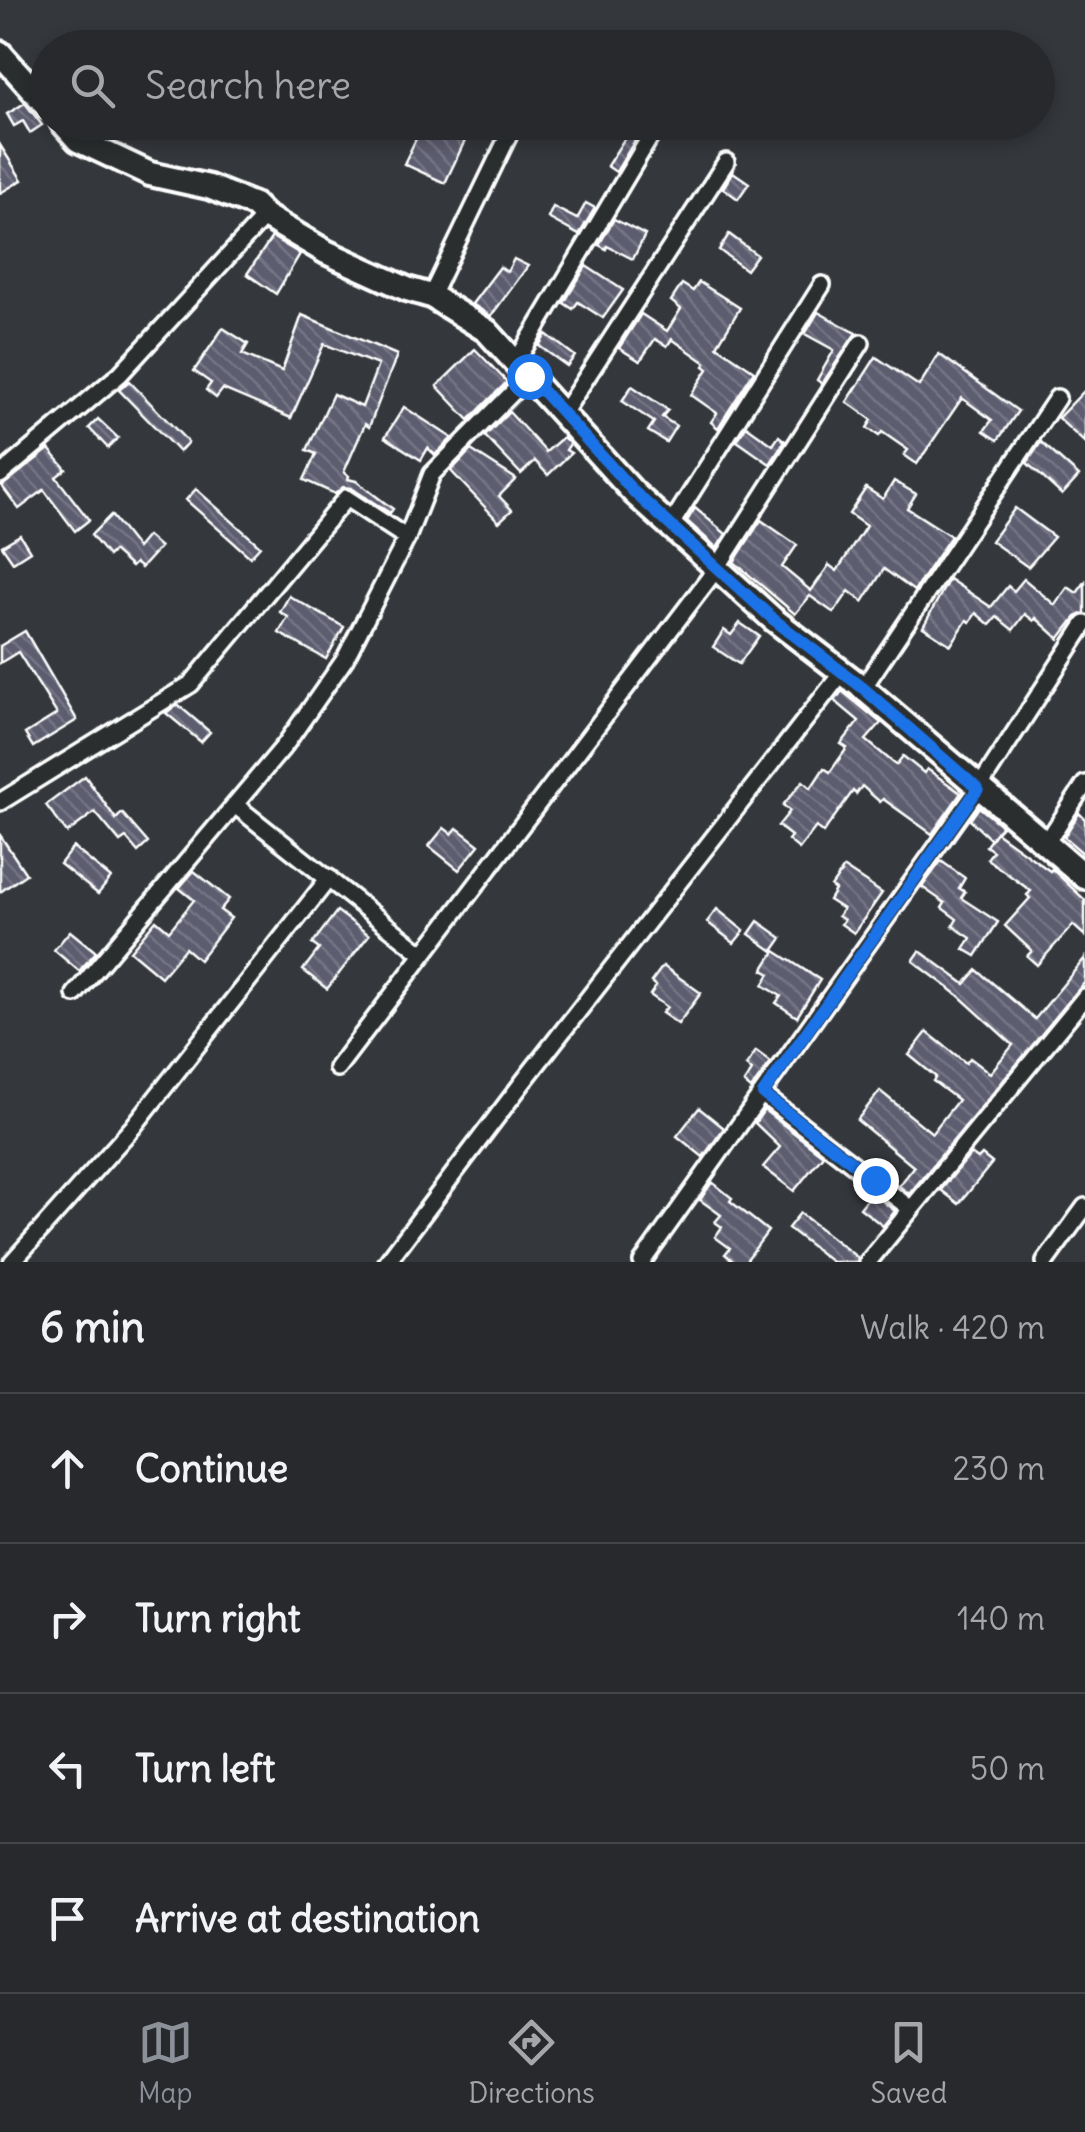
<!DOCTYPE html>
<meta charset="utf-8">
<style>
:root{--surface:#27292c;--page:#2f3134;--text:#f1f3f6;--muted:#a4a6a9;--line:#434548;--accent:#8c9099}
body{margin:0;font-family:Delius,sans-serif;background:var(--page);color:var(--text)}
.stop{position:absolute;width:30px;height:30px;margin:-22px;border:8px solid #1a73e8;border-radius:50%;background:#fff}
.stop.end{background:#1a73e8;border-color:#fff;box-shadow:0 2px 10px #0008}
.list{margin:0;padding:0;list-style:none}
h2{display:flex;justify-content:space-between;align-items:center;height:130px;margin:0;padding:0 40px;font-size:42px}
h2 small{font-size:32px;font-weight:400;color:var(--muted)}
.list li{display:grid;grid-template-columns:65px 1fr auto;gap:30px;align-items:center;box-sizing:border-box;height:150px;padding:0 40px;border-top:2px solid var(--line)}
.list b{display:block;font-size:38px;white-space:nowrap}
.list em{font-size:32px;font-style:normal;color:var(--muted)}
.icon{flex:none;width:55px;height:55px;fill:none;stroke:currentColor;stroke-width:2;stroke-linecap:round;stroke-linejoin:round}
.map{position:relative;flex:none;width:1085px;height:1262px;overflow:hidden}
.search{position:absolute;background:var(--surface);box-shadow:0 5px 15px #0003;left:30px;right:30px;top:30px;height:110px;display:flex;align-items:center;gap:25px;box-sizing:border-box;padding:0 35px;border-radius:55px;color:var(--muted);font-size:38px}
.sheet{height:730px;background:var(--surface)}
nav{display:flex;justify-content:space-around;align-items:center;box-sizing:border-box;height:140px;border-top:2px solid var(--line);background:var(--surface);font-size:28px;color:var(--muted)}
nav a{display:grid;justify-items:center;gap:5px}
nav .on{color:var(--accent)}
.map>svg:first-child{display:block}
.building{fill:url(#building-back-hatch);stroke:#fff;stroke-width:2.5}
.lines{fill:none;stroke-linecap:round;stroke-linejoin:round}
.street-casing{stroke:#fff;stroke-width:22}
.secondary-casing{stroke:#fff;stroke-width:30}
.street{stroke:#2a2d2e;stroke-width:15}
.secondary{stroke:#2a2d2e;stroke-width:22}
.route{stroke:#1a73e8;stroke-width:12}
</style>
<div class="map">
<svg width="1085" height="1262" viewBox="0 0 1085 1262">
<defs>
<pattern id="building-back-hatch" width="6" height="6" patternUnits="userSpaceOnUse" patternTransform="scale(2.5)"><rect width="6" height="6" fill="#5d5d6f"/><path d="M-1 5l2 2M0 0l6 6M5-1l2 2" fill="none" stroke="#757585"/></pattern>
</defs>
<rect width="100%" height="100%" fill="#34373b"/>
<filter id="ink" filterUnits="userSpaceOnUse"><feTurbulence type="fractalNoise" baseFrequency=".01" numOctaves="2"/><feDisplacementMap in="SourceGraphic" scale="20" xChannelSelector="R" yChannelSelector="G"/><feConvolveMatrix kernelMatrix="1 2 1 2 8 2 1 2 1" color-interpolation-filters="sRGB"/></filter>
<g filter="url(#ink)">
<g class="building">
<polygon points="25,103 42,125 30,133 23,121 14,126 7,114"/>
<polygon points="424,122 439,122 467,136 445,183 404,164"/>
<polygon points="635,122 646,122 616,172 607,166"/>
<polygon points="0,145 22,180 0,193"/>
<polygon points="733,172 749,183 738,199 723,188"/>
<polygon points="586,203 595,208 579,235 548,218 553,207 577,219"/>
<polygon points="614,219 645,235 633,259 607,246 606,249 599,245"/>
<polygon points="729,234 757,255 746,270 719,250"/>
<polygon points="272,237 300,254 276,294 247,274"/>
<polygon points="514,259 528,266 491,316 472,304 500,267 507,272"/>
<polygon points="586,266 623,290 603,318 578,302 573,309 564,303"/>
<polygon points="699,282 740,308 717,346 754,371 718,428 711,422 717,413 691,395 708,369 704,366 706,363 672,339 667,346 655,339 640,361 619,348 641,314 667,331 681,309 671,301 682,284 693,291"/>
<polygon points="818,312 856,333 822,384 817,380 834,350 805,334"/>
<polygon points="302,315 397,355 369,427 365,424 344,472 349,476 348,479 356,481 393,509 390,513 351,488 343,487 335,494 304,480 316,454 307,450 333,394 362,407 378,365 324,344 291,418 223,389 216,398 206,390 211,383 194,371 223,328 248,344 242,354 282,371"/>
<polygon points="546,334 575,356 567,366 539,346"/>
<polygon points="475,349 507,382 469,420 437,386"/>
<polygon points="939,354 1018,411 998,440 984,431 992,420 962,398 917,464 904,455 908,450 882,432 879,436 867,428 872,420 847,402 876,357 919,386"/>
<polygon points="129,381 188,442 179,452 119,390"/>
<polygon points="632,386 668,410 662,417 676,426 666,442 648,431 654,422 622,401"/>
<polygon points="1085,390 1085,443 1058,418"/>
<polygon points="404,407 452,438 435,455 428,448 421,460 385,437"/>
<polygon points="509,412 546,452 563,437 570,444 566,450 571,453 548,475 535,461 521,474 485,436"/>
<polygon points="98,419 118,438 108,448 89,428"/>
<polygon points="746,426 773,445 779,436 785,441 770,464 737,441"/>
<polygon points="1041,442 1079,476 1062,495 1027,463"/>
<polygon points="49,449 66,469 56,477 89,520 75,531 44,490 19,509 2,486"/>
<polygon points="471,450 516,479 499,496 512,510 499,522 451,471"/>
<polygon points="894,481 916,494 907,508 951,536 914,591 884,569 863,602 849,591 834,613 810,596 795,614 734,562 761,520 797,545 782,567 811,591 829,565 837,571 866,526 849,514 866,488 883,499"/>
<polygon points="196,489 260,546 250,557 186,500"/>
<polygon points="695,508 726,534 717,548 687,521"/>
<polygon points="1015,508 1054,537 1028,567 991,541"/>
<polygon points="111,515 137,548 147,536 160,547 141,568 135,563 131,567 113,551 108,556 91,535"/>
<polygon points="20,535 30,551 13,562 2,546"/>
<polygon points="949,579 991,607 1008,586 1014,591 1024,579 1055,605 1068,587 1077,593 1085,582 1085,613 1076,617 1059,639 1036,618 1034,621 1025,614 1013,630 997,617 990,625 976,613 970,622 967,620 951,645 923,627"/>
<polygon points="289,596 344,627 326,659 279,633 288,617 280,612"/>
<polygon points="740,623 759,636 739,664 713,647 724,630 731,635"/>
<polygon points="25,631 77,720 33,747 25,734 57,714 18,652 0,663 0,646"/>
<polygon points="842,691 881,723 866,740 896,765 903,756 924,773 927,769 961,793 932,834 883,799 880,802 862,786 856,794 853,791 823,833 816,827 799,849 788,840 791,836 778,826 790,811 783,805 803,781 811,788 824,768 830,772 847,748 841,744 859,721 835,701"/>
<polygon points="178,705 210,732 201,742 166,713"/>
<polygon points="85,776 116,819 122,813 148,843 138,852 126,838 120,842 95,812 67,833 46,805"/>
<polygon points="979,807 1002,826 990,839 970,820"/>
<polygon points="1079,813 1085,819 1085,855 1064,837"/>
<polygon points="444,828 452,834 457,828 479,845 459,870 429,846"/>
<polygon points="996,832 1050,871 1052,869 1085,900 1085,936 1073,925 1037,965 1027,956 1032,951 1005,926 1030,898 1027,895 1031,891 987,859 993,851 986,846"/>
<polygon points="0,835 26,874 0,892"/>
<polygon points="73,847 111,878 98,894 60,864"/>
<polygon points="941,861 965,878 959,888 965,892 961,898 998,922 976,956 964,949 971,938 953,926 957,919 942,908 945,903 922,887"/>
<polygon points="844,868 882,893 854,933 841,924 844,920 838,916 843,909 829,900 835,890 831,887"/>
<polygon points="194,871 229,899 220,910 231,918 199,960 185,948 161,977 130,951 156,920 169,931 194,900 179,888"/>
<polygon points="717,909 744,931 734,943 707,922"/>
<polygon points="337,911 369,935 327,989 303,970 319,949 312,944"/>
<polygon points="758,921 782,938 773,951 749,934"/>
<polygon points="70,931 96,952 79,971 54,950"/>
<polygon points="775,951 820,980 797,1017 776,1003 781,996 763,985 770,974 763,970"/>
<polygon points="920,951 965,984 977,970 1035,1019 1085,958 1085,982 909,1194 899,1186 914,1167 857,1120 880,1091 932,1133 958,1100 933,1081 936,1077 909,1055 927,1032 966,1063 970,1058 990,1073 1013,1045 958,995 913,961"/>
<polygon points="663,966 701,993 678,1024 662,1013 667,1007 650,995 656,986 651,982"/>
<polygon points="756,1051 771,1062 751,1089 744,1083 752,1071 746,1066"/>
<polygon points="699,1108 724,1128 703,1157 677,1136"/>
<polygon points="764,1110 823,1155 794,1191 763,1167 780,1147 755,1123"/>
<polygon points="971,1154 978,1159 982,1155 992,1163 959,1204 941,1190"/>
<polygon points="712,1182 732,1198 730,1201 768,1231 745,1262 735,1262 725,1254 730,1248 715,1237 722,1227 715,1222 721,1215 700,1200"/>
<polygon points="872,1193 895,1211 883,1226 860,1208"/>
<polygon points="800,1213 858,1258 857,1262 832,1262 788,1228"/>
</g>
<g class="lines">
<defs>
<g id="street">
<polyline points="431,296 515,122"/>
<polyline points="516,362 659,122"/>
<polyline points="562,415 726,162"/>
<polyline points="0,475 120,374 265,216"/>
<polyline points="670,526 822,285"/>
<polyline points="863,688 1057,398"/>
<polyline points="0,802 191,684 346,498 407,538"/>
<polyline points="235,805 423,954"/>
<polyline points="1046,843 1085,784"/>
<polyline points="75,994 285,745 345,659 407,538 432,474 529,376"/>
<polyline points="337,1068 717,568 861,343"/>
<polyline points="763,1095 911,1209"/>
<polyline points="12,1262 133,1127 329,878"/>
<polyline points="387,1262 523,1082 841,674"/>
<polyline points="642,1262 978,789 1085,624"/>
<polyline points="868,1262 1085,997"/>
<polyline points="1045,1262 1085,1207"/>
</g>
<g id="secondary">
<polyline points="0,53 48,107"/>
<polyline points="62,122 78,140 150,174 209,187 254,205 265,216 326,252 407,289 431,296 487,331 634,493 773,619 863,688 1085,877"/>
</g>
</defs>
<use href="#street" class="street-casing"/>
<use href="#secondary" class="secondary-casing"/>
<use href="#street" class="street"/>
<use href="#secondary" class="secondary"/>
</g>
</g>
<g class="lines" filter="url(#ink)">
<polyline class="route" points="529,376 634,492 773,619 863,688 978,789 763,1094 875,1180"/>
</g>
</svg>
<div class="stop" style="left:529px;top:376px"></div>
<div class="stop end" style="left:875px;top:1180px"></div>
<div class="search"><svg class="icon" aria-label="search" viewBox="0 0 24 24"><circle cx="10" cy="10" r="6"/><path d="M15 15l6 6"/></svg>Search here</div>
</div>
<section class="sheet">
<h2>6 min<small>Walk · 420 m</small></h2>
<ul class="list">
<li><svg class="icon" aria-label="ahead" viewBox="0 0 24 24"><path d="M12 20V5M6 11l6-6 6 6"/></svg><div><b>Continue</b></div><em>230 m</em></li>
<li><svg class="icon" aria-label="right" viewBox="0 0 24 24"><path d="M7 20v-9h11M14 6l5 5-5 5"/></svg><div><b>Turn right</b></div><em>140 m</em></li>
<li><svg class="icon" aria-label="left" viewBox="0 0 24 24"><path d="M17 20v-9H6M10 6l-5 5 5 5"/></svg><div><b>Turn left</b></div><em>50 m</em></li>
<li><svg class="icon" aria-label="arrive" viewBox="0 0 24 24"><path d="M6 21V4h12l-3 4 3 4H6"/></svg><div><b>Arrive at destination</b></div></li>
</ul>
</section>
<nav>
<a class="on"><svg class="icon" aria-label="map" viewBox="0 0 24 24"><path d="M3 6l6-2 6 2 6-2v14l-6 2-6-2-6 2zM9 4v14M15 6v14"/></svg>Map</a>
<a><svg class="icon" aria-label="directions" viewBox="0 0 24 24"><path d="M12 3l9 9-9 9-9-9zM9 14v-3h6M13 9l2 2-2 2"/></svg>Directions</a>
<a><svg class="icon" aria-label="saved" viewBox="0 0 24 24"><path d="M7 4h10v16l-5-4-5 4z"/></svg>Saved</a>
</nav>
